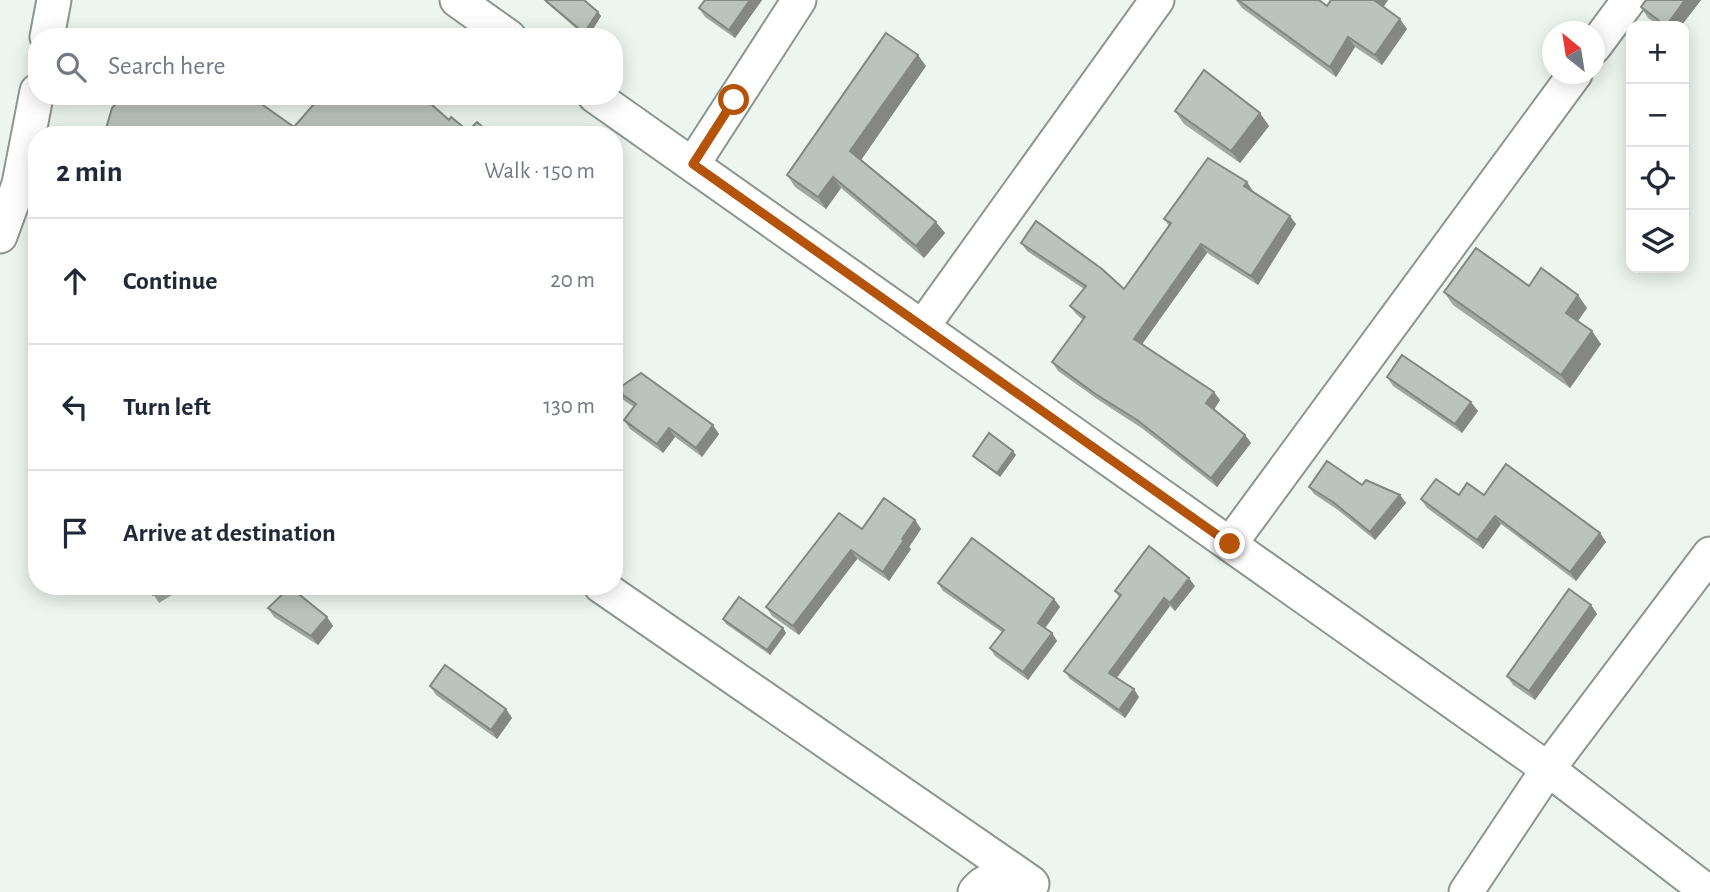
<!DOCTYPE html>
<meta charset="utf-8">
<style>
:root{--surface:#fff;--page:#f2f2f3;--text:#1f2937;--muted:#747a83;--line:#e0e1e3}
body{margin:0;font-family:"Alegreya Sans",sans-serif;background:var(--page);color:var(--text)}
.controls{position:absolute;right:21px;top:21px;display:grid;overflow:hidden;border-radius:14px;box-shadow:0 4px 18px #0003}
.controls button{width:63px;height:63px;display:grid;place-items:center;padding:0;border:0;border-bottom:2px solid var(--line);background:var(--surface);color:var(--text);font:35px sans-serif}
.compass{position:absolute;left:1542px;top:21px;width:63px;height:63px;border-radius:50%;background:var(--surface);box-shadow:0 4px 18px #0003;rotate:330deg}
.stop{position:absolute;width:21px;height:21px;margin:-16px;border:5px solid #b45309;border-radius:50%;background:#fff}
.stop.end{background:#b45309;border-color:#fff;box-shadow:0 2px 7px #0008}
.list{margin:0;padding:0;list-style:none}
h2{display:flex;justify-content:space-between;align-items:center;height:91px;margin:0;padding:0 28px;font-size:30px}
h2 small{font-size:23px;font-weight:400;color:var(--muted)}
.list li{display:grid;grid-template-columns:46px 1fr auto;gap:21px;align-items:center;box-sizing:border-box;height:126px;padding:0 28px;border-top:2px solid var(--line)}
.list b{display:block;font-size:26px;white-space:nowrap}
.list em{font-size:23px;font-style:normal;color:var(--muted)}
.icon{flex:none;width:38px;height:38px;fill:none;stroke:currentColor;stroke-width:2;stroke-linecap:round;stroke-linejoin:round}
.map{position:relative;flex:none;width:1710px;height:892px;overflow:hidden}
.search{position:absolute;background:var(--surface);box-shadow:0 4px 18px #0003;left:28px;top:28px;width:595px;height:77px;display:flex;align-items:center;gap:18px;box-sizing:border-box;padding:0 24px;border-radius:28px;color:var(--muted);font-size:26px}
.panel{position:absolute;background:var(--surface);box-shadow:0 4px 18px #0003;left:28px;top:126px;width:595px;height:469px;border-radius:28px}
.map>svg:first-child{display:block}
.lines{fill:none;stroke-linecap:round;stroke-linejoin:round}
.minor-casing{stroke:#8d9590;stroke-width:37}
.minor{stroke:#fff;stroke-width:33}
.wall{fill:#a1a8a3}
.shaded-wall{fill:#838884}
.building{fill:#bbc3bd;stroke:#838884;stroke-width:2}
.route{stroke:#b45309;stroke-width:9}
</style>
<div class="map">
<svg width="1710" height="892" viewBox="0 0 1710 892">
<rect width="100%" height="100%" fill="#ecf5ef"/>
<g class="lines">
<defs>
<g id="minor">
<polyline points="457,0 509,37"/>
<polyline points="47,37 54,0"/>
<polyline points="1594,47 1629,0"/>
<polyline points="595,96 1548,769 1708,892"/>
<polyline points="693,164 799,0"/>
<polyline points="0,236 19,184 37,91"/>
<polyline points="923,326 1157,0"/>
<polyline points="1230,544 1575,74"/>
<polyline points="601,586 1030,882"/>
<path d="M 975,892 C 988,874 1014,876 1032,884"/>
<polyline points="1466,892 1548,769 1710,554"/>
</g>
</defs>
<use href="#minor" class="minor-casing"/>
<use href="#minor" class="minor"/>
</g>
<g class="wall">
<polygon points="545,0 598,12 601,16 588,37 586,37 548,4"/>
<polygon points="705,0 762,0 735,38 705,17 699,8"/>
<polygon points="1236,0 1319,0 1327,6 1331,0 1388,0 1383,7 1407,29 1382,65 1355,47 1336,77 1242,8"/>
<polygon points="1646,0 1701,0 1681,26 1660,26 1648,18 1641,7"/>
<polygon points="926,66 861,160 945,233 924,258 841,188 826,209 795,187 787,175"/>
<polygon points="1175,111 1269,126 1240,163 1184,124"/>
<polygon points="1253,191 1252,192 1296,224 1258,285 1207,253 1142,344 1220,400 1214,410 1245,435 1251,443 1217,487 1143,429 1100,401 1058,371 1052,362 1083,320 1076,314 1070,306 1084,289 1027,251 1021,243 1124,289 1169,226 1164,219"/>
<polygon points="1529,286 1587,308 1578,321 1601,344 1570,388 1453,305 1444,292"/>
<polygon points="1387,377 1478,411 1462,433 1393,386"/>
<polygon points="616,390 719,434 702,457 675,437 663,453 630,429 624,420 634,407 622,399"/>
<polygon points="1016,455 1000,477 977,460 973,456"/>
<polygon points="1362,485 1400,495 1406,503 1375,540 1338,510 1314,494 1309,487"/>
<polygon points="1459,495 1484,495 1600,533 1606,542 1576,581 1501,524 1483,549 1427,508 1421,499"/>
<polygon points="915,520 921,529 909,547 911,549 889,581 857,559 799,635 772,616 766,607 862,529"/>
<polygon points="938,583 1054,599 1060,607 1045,628 1052,633 1057,641 1028,680 995,656 990,648 1002,632 943,591"/>
<polygon points="148,586 187,586 159,603"/>
<polygon points="1195,586 1175,611 1170,606 1117,678 1139,697 1125,718 1070,679 1064,671 1119,597 1115,591"/>
<polygon points="1591,605 1597,614 1535,700 1513,685 1507,676"/>
<polygon points="268,608 327,617 333,626 318,645 274,617"/>
<polygon points="723,619 783,628 786,633 770,655 726,624"/>
<polygon points="430,686 506,709 512,718 497,739 436,695"/>
</g>
<g class="shaded-wall">
<polygon points="750,0 762,0 735,38 729,30"/>
<polygon points="1374,0 1388,0 1381,10"/>
<polygon points="1685,0 1701,0 1681,26 1666,26"/>
<polygon points="598,12 601,16 588,37 587,37 584,33"/>
<polygon points="1400,19 1407,29 1382,65 1375,55"/>
<polygon points="1348,37 1355,47 1336,77 1330,67"/>
<polygon points="918,55 926,66 859,163 850,151"/>
<polygon points="1260,113 1269,126 1240,163 1231,151"/>
<polygon points="833,177 841,188 826,209 818,197"/>
<polygon points="1247,182 1253,191 1250,195 1244,186"/>
<polygon points="1290,216 1296,224 1258,285 1251,276"/>
<polygon points="936,222 945,233 924,258 916,246"/>
<polygon points="1201,244 1207,253 1140,347 1134,339"/>
<polygon points="1578,295 1587,308 1575,325 1566,313"/>
<polygon points="1592,331 1601,344 1570,388 1561,375"/>
<polygon points="1214,392 1220,400 1212,412 1206,403"/>
<polygon points="1471,402 1478,411 1462,433 1455,424"/>
<polygon points="713,425 719,434 702,457 696,448"/>
<polygon points="669,428 675,437 663,453 657,444"/>
<polygon points="1245,435 1251,443 1217,487 1211,478"/>
<polygon points="1013,451 1016,455 1000,477 997,473"/>
<polygon points="1400,495 1406,503 1375,540 1370,532"/>
<polygon points="1495,516 1501,524 1483,549 1477,540"/>
<polygon points="915,520 921,529 909,547 911,549 889,581 883,572 902,539"/>
<polygon points="1600,533 1606,542 1576,581 1570,572"/>
<polygon points="851,550 857,559 799,635 793,626"/>
<polygon points="1189,578 1195,586 1175,611 1170,603"/>
<polygon points="1164,598 1170,606 1114,681 1109,673"/>
<polygon points="1054,599 1060,607 1043,631 1038,623"/>
<polygon points="1591,605 1597,614 1535,700 1529,691"/>
<polygon points="327,617 333,626 318,645 311,636"/>
<polygon points="783,628 786,633 770,655 767,650"/>
<polygon points="1052,633 1057,641 1028,680 1023,672"/>
<polygon points="1134,689 1139,697 1125,718 1119,710"/>
<polygon points="506,709 512,718 497,739 491,730"/>
</g>
<g class="building">
<polygon points="545,0 584,0 598,12 584,33"/>
<polygon points="705,0 750,0 729,30 699,8"/>
<polygon points="1238,0 1319,0 1327,6 1331,0 1374,0 1400,19 1375,55 1348,37 1330,67"/>
<polygon points="1646,0 1685,0 1666,26 1641,7"/>
<polygon points="886,33 918,55 850,151 936,222 916,246 833,177 818,197 787,175"/>
<polygon points="1204,70 1260,113 1231,151 1175,111"/>
<polygon points="122,96 250,96 294,127 321,96 422,96 449,120 451,117 468,131 477,122 492,135 109,135 105,132 112,108"/>
<polygon points="1208,158 1247,182 1244,186 1290,216 1251,276 1201,244 1134,339 1214,392 1206,403 1245,435 1211,478 1137,420 1094,393 1052,362 1085,317 1070,306 1086,286 1021,243 1036,221 1102,269 1124,289 1171,223 1164,219"/>
<polygon points="1476,248 1529,286 1541,268 1578,295 1566,313 1592,331 1561,375 1444,292"/>
<polygon points="1402,355 1471,402 1455,424 1387,377"/>
<polygon points="641,373 713,425 696,448 669,428 657,444 624,420 636,404 616,390"/>
<polygon points="989,433 1013,451 997,473 973,456"/>
<polygon points="1327,461 1362,485 1366,480 1400,495 1370,532 1333,502 1309,487"/>
<polygon points="1506,464 1600,533 1570,572 1495,516 1477,540 1421,499 1436,479 1459,495 1467,483 1484,495"/>
<polygon points="884,498 915,520 902,539 904,540 883,572 851,550 793,626 766,607 839,513 862,529"/>
<polygon points="972,538 1054,599 1038,623 1052,633 1023,672 990,648 1004,630 938,583"/>
<polygon points="1149,546 1189,578 1170,603 1164,598 1109,673 1134,689 1119,710 1064,671 1121,595 1115,591"/>
<polygon points="148,586 169,586 153,595"/>
<polygon points="290,587 327,617 311,636 268,608"/>
<polygon points="1569,589 1591,605 1529,691 1507,676"/>
<polygon points="739,597 783,628 767,650 723,619"/>
<polygon points="445,665 506,709 491,730 430,686"/>
</g>
<g class="lines">
<polyline class="route" points="734,100 693,164 1230,544"/>
</g>
</svg>
<div class="controls">
<button>+</button>
<button>−</button>
<button><svg class="icon" aria-label="locate" viewBox="0 0 24 24"><circle cx="12" cy="12" r="6"/><path d="M12 2v4M12 18v4M2 12h4M18 12h4"/></svg></button>
<button><svg class="icon" aria-label="layers" viewBox="0 0 24 24"><path d="M12 4l9 5-9 5-9-5zM3 14l9 5 9-5"/></svg></button>
</div>
<svg class="compass" viewBox="-18 -18 36 36"><path d="M0-13l5 13h-10z" fill="#e53935"/><path d="M0 13l5-13h-10z" fill="#747a83"/></svg>
<div class="stop" style="left:734px;top:100px"></div>
<div class="stop end" style="left:1230px;top:544px"></div>
<div class="search"><svg class="icon" aria-label="search" viewBox="0 0 24 24"><circle cx="10" cy="10" r="6"/><path d="M15 15l6 6"/></svg>Search here</div>
<section class="panel">
<h2>2 min<small>Walk · 150 m</small></h2>
<ul class="list">
<li><svg class="icon" aria-label="ahead" viewBox="0 0 24 24"><path d="M12 20V5M6 11l6-6 6 6"/></svg><div><b>Continue</b></div><em>20 m</em></li>
<li><svg class="icon" aria-label="left" viewBox="0 0 24 24"><path d="M17 20v-9H6M10 6l-5 5 5 5"/></svg><div><b>Turn left</b></div><em>130 m</em></li>
<li><svg class="icon" aria-label="arrive" viewBox="0 0 24 24"><path d="M6 21V4h12l-3 4 3 4H6"/></svg><div><b>Arrive at destination</b></div></li>
</ul>
</section>
</div>
